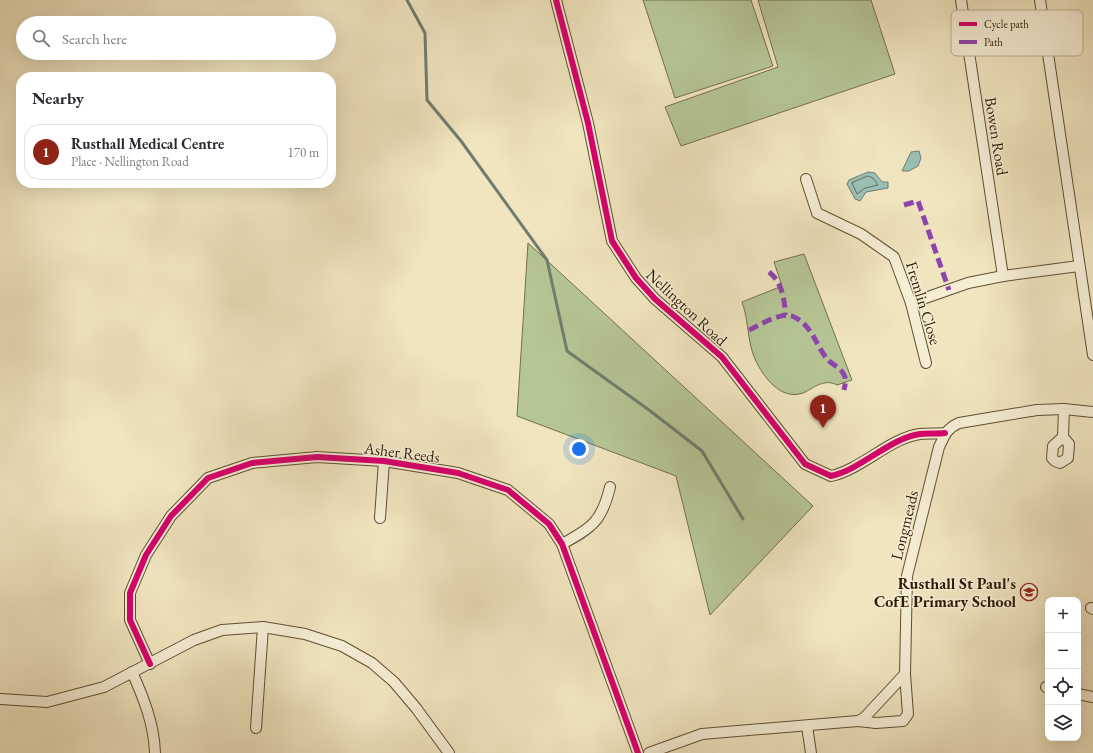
<!DOCTYPE html>
<meta charset="utf-8">
<style>
:root{--surface:#fff;--page:#f7f7f7;--text:#2b2b33;--muted:#7c7c81;--line:#e1e1e2;--accent:#8f2418}
body{margin:0;font-family:"EB Garamond",serif;background:var(--page);color:var(--text)}
.controls{position:absolute;right:12px;bottom:12px;display:grid;overflow:hidden;border-radius:8px;box-shadow:0 4px 16px #0002}
.controls button{width:36px;height:36px;display:grid;place-items:center;padding:0;border:0;border-bottom:1px solid var(--line);background:var(--surface);color:var(--text);font:20px sans-serif}
.you{position:absolute;left:579px;top:449px;width:14px;height:14px;margin:-10px;border:3px solid #fff;border-radius:50%;background:#1a73e8;box-shadow:0 0 0 6px #1a73e833}
.badge{display:grid;place-items:center;width:26px;height:26px;border-radius:50%;background:var(--accent);color:#fff;font-size:13px;font-weight:700}
.pin{position:absolute;translate:-50% -33px;filter:drop-shadow(0 1px 2px #0008)}
.pin::after{content:'';position:absolute;top:21px;width:14px;height:12px;background:inherit;clip-path:polygon(0 0,100% 0,50% 100%)}
.list{margin:0;padding:0;list-style:none}
h2{display:flex;justify-content:space-between;align-items:center;height:52px;margin:0;padding:0 16px;font-size:17px}
h2 small{font-size:13px;font-weight:400;color:var(--muted)}
.list li{display:grid;grid-template-columns:26px 1fr auto;gap:12px;align-items:center;box-sizing:border-box;height:56px;margin:0 8px 8px;padding:0 8px;border:1px solid var(--line);border-radius:16px}
.list b{display:block;font-size:15px;white-space:nowrap}
.list p{margin:0;font-size:13px;white-space:nowrap;color:var(--muted)}
.list em{font-size:13px;font-style:normal;color:var(--muted)}
.icon{flex:none;width:22px;height:22px;fill:none;stroke:currentColor;stroke-width:2;stroke-linecap:round;stroke-linejoin:round}
.map{position:relative;flex:none;width:1093px;height:753px;overflow:hidden}
.search{position:absolute;background:var(--surface);box-shadow:0 4px 16px #0002;left:16px;top:16px;width:320px;height:44px;display:flex;align-items:center;gap:10px;box-sizing:border-box;padding:0 14px;border-radius:22px;color:var(--muted);font-size:15px}
.panel{position:absolute;background:var(--surface);box-shadow:0 4px 16px #0002;left:16px;top:72px;width:320px;height:116px;border-radius:16px}
.map>svg:first-child{display:block}
.green{fill:#b6c595;stroke:#73704c}
.water{fill:#9abfb5;stroke:#707d6e}
.lines{fill:none;stroke-linecap:round;stroke-linejoin:round}
.shore{stroke:#656d5c;stroke-width:1}
.stream{stroke:#707d6e;stroke-width:3}
.minor-casing{stroke:#604e33;stroke-width:12}
.minor{stroke:#f5eed5;stroke-width:10}
.quiet{stroke:#8e44ad;stroke-width:5;stroke-dasharray:10 5;stroke-linecap:butt}
.cycleway-casing{stroke:#f5eed5;stroke-width:8}
.cycleway{stroke:#d6006c;stroke-width:6}
.labels{text-anchor:middle;stroke-width:3;stroke-linejoin:round;paint-order:stroke}
.street-label{font-size:16px;fill:#301b04;stroke:#f5eed5}
.poi-label{font-size:16px;font-weight:bold;fill:#301b04;stroke:#f5eed5;text-anchor:end}
.key{fill:#f5eed5;stroke:#baaf96;stroke-width:1}
.key-label{font-size:11px;fill:#301b04}
</style>
<div class="map">
<svg width="1093" height="753" viewBox="0 0 1093 753">
<rect width="100%" height="100%" fill="#f0e5bf"/>
<filter id="stains"><feTurbulence type="fractalNoise" baseFrequency=".005" numOctaves="4"/><feColorMatrix values="0 0 0 0 .2 0 0 0 0 .09 0 0 0 0 .02 0 0 0 .5 -.17"/></filter>
<radialGradient id="worn" r=".72"><stop offset=".6" stop-color="#630" stop-opacity="0"/><stop offset="1" stop-color="#630" stop-opacity=".3"/></radialGradient>
<g class="green">
<polygon points="643,0 751,0 773,66 675,98"/>
<polygon points="758,0 871,0 895,74 681,146 665,107 778,67"/>
<polygon points="528,243 813,506 710,615 676,476 517,416"/>
<path d="M 804,254 L 852,380 L 837,385 C 824,378 814,388 803,393 C 781,401 763,377 755,359 C 747,341 749,321 742,302 L 782,286 L 774,262 Z"/>
</g>
<g class="water">
<polygon points="919,151 921,158 918,166 909,171 902,171 911,152"/>
<polygon points="868,172 875,173 882,182 888,182 888,188 866,192 860,201 855,199 847,184 849,180"/>
</g>
<g class="lines">
<polygon class="shore" points="868,176 873,178 878,185 865,188 857,194 852,183"/>
<polyline class="stream" points="407,0 425,33 427,100 461,141 547,260 567,351 649,410 702,451 743,519"/>
<defs>
<g id="minor">
<path d="M 556,0 L 588,123 L 612,241 L 636,278 L 655,299 L 722,357 L 805,464 L 831,476 C 862,469 890,438 920,434 C 928,433 937,434 945,433"/>
<polyline points="961,0 1003,276"/>
<polyline points="1040,0 1093,355"/>
<polyline points="806,179 817,213 861,234 894,257 911,303 926,363"/>
<polyline points="911,303 968,283 1003,276 1079,266"/>
<polygon points="1063,437 1069,444 1068,458 1060,463 1055,461 1052,458 1053,446"/>
<polyline points="1063,437 1064,409"/>
<polyline points="380,518 384,461"/>
<path d="M 562,544 C 592,528 602,521 610,487"/>
<polyline points="1091,608 1093,609"/>
<polyline points="150,664 130,620 130,593 146,555 171,516 208,478 252,463 317,457 384,461 458,473 508,490 549,524 562,544 638,753"/>
<path d="M 132,672 C 144,699 154,724 155,753"/>
<polyline points="1046,687 1048,688"/>
<polyline points="1078,694 1093,697"/>
<polyline points="0,699 47,702 104,687 194,640 222,630 263,627 305,634 342,646 372,663 394,682 416,708 449,753"/>
<polyline points="858,721 876,723 903,721 908,714 905,674"/>
<polyline points="807,726 811,753"/>
<polyline points="256,728 263,627"/>
<path d="M 649,753 L 702,734 L 858,721 L 864,718 L 905,674 L 907,576 L 939,447 C 945,435 946,429 959,423 L 1037,410 L 1064,409 L 1093,412"/>
</g>
</defs>
<use href="#minor" class="minor-casing"/>
<use href="#minor" class="minor"/>
<g class="quiet">
<polyline points="904,205 918,201 949,290"/>
<path d="M 769,272 C 782,282 785,300 785,315"/>
<path d="M 749,330 C 760,325 780,312 792,316 C 812,324 816,346 828,360 C 833,365 842,369 844,375 C 847,380 845,384 844,390"/>
</g>
<defs>
<g id="cycleway">
<path d="M 556,0 L 588,123 L 612,241 L 636,278 L 655,299 L 722,357 L 805,464 L 831,476 C 862,469 890,438 920,434 C 928,433 937,434 945,433"/>
<polyline points="150,664 130,620 130,593 146,555 171,516 208,478 252,463 317,457 384,461 458,473 508,490 549,524 562,544 638,753"/>
</g>
</defs>
<use href="#cycleway" class="cycleway-casing"/>
<use href="#cycleway" class="cycleway"/>
</g>
<defs>
<symbol id="school-ring" viewBox="-11 -11 22 22"><circle r="9.5" fill="#f5eed5" stroke="#8f2418" stroke-width="1.5"/><path d="M0-5L7-2L0 1L-7-2ZM-4 1L0 2.5L4 1V4Q0 6-4 4Z" fill="#8f2418"/></symbol>
</defs>
<g fill-rule="evenodd">
<use href="#school-ring" x="1019" y="582" width="20" height="20"/>
</g>
<g class="labels">
<g class="street-label">
<text transform="translate(997 136) rotate(81)" y="6">Bowen Road</text>
<text transform="translate(924 303) rotate(73)" y="6">Fremlin Close</text>
<text transform="translate(687 307) rotate(43)" y="6">Nellington Road</text>
<text transform="translate(402 452) rotate(7)" y="6">Asher Reeds</text>
<text transform="translate(904 525) rotate(-76)" y="6">Longmeads</text>
</g>
<g class="poi-label">
<text x="1016" y="589">Rusthall St Paul's<tspan x="1016" dy="18">CofE Primary School</tspan></text>
</g>
</g>
<rect x="951" y="10" width="132" height="46" rx="6" class="key"/>
<rect x="959" y="22" width="18" height="4" fill="#d6006c"/>
<rect x="959" y="40" width="18" height="4" fill="#8e44ad"/>
<g class="key-label">
<text x="984" y="28">Cycle path</text>
<text x="984" y="46">Path</text>
</g>
<rect width="100%" height="100%" filter="url(#stains)"/>
<rect width="100%" height="100%" fill="url(#worn)"/>
</svg>
<div class="controls">
<button>+</button>
<button>−</button>
<button><svg class="icon" aria-label="locate" viewBox="0 0 24 24"><circle cx="12" cy="12" r="6"/><path d="M12 2v4M12 18v4M2 12h4M18 12h4"/></svg></button>
<button><svg class="icon" aria-label="layers" viewBox="0 0 24 24"><path d="M12 4l9 5-9 5-9-5zM3 14l9 5 9-5"/></svg></button>
</div>
<div class="you"></div>
<div class="pin badge" style="left:823px;top:428px">1</div>
<div class="search"><svg class="icon" aria-label="search" viewBox="0 0 24 24"><circle cx="10" cy="10" r="6"/><path d="M15 15l6 6"/></svg>Search here</div>
<section class="panel">
<h2>Nearby<small></small></h2>
<ul class="list">
<li><span class="badge">1</span><div><b>Rusthall Medical Centre</b><p>Place · Nellington Road</p></div><em>170 m</em></li>
</ul>
</section>
</div>
